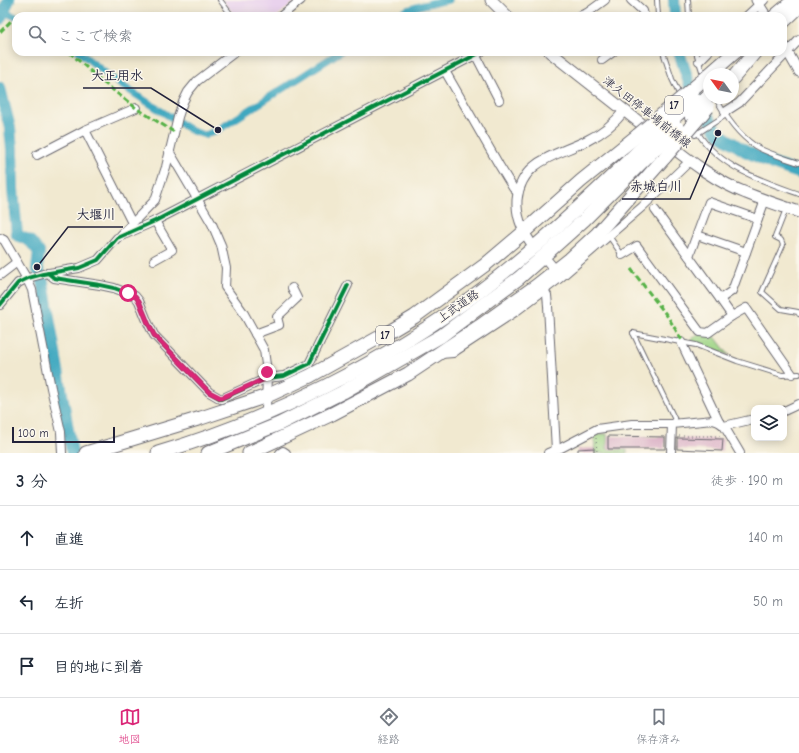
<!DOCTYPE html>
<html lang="ja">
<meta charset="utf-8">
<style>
:root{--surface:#fff;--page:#f2f2f3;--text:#1f2937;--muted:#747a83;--line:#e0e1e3;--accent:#db2777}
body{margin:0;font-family:"Comic Neue","Klee One",sans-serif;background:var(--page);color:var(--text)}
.controls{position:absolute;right:12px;bottom:12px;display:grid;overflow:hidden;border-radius:8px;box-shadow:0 2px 10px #0003}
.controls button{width:36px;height:36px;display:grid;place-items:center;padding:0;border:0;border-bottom:1px solid var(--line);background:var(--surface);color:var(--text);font:20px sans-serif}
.compass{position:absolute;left:703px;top:68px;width:36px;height:36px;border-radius:50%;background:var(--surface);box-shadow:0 2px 10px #0003;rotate:303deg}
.scale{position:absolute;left:12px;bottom:10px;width:103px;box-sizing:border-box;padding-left:4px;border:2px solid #22223b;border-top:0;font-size:11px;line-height:14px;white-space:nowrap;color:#22223b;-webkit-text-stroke:3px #fbf7ec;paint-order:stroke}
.stop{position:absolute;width:12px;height:12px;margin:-9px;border:3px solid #db2777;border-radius:50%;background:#fff}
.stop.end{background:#db2777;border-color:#fff;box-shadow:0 1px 4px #0008}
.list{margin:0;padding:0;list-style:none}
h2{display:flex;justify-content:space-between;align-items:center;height:52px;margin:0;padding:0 16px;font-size:17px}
h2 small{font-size:13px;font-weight:400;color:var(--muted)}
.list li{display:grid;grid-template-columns:26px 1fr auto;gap:12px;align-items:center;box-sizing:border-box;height:64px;padding:0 16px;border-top:1px solid var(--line)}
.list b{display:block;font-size:15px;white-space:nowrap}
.list em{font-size:13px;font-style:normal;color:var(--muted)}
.icon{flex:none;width:22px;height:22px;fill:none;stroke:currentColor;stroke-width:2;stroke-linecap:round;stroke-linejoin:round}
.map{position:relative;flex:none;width:799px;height:453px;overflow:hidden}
.search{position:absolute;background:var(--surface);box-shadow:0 2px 10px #0003;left:12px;right:12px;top:12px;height:44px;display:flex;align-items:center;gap:10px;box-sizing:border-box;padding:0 14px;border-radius:12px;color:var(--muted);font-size:15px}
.sheet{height:244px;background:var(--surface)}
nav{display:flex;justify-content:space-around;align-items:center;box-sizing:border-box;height:56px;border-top:1px solid var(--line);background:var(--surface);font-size:11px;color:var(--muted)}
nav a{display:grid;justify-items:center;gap:2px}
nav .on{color:var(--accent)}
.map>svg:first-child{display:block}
.built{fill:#e9d2ed}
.green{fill:#9fd586;stroke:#607c60}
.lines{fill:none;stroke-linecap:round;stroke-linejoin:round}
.canal{stroke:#40a8c0;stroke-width:7}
.river{stroke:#40a8c0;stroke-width:12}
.building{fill:#d09aba}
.service-casing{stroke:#6a686f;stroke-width:6}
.minor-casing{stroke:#6a686f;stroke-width:10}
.tertiary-casing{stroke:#6a686f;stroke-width:11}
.secondary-casing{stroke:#6a686f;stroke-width:13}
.trunk-casing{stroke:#6a686f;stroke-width:15}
.path{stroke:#6a686f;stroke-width:1;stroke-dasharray:1 3;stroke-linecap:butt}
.service{stroke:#fff;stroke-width:4}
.minor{stroke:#fff;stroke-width:8}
.tertiary{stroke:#fff;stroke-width:9}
.secondary{stroke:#fff;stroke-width:11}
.trunk{stroke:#fff;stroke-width:13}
.trunk-bridge-casing{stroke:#6a686f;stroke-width:15;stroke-linecap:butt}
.trunk-bridge{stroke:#fff;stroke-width:13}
.quiet{stroke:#55b146;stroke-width:3;stroke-dasharray:6 3;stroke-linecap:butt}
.cycleway-casing{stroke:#fbf7ec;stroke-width:6}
.cycleway{stroke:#00873e;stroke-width:4}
.route{stroke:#db2777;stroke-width:5}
.labels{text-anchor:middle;stroke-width:3;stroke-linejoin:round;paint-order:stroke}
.shield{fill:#fbf7ec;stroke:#636270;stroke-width:1}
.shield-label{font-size:11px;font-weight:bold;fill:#22223b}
.street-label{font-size:12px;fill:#22223b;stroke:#fbf7ec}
.leader{fill:none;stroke:#22223b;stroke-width:1.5}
.callout-dot{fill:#22223b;stroke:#fbf7ec;stroke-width:1.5}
.callout-label{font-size:13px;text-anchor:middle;font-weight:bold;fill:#22223b;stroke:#fbf7ec;stroke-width:3;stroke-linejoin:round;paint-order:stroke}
</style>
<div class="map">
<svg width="799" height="453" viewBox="0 0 799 453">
<rect width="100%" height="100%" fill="#fbf7ec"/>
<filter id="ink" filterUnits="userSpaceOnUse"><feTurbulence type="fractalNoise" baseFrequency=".025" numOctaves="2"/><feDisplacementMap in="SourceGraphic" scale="8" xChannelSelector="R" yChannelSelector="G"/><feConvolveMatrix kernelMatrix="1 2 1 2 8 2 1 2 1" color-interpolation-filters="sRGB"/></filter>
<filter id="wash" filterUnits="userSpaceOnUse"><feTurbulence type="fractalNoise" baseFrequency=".012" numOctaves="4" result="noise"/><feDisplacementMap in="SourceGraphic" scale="16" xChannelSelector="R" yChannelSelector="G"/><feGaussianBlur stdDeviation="0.9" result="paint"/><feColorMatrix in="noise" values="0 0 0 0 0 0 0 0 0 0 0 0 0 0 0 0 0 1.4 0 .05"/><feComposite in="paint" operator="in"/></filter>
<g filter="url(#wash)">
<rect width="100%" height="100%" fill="#f1e9d0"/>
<polygon class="built" points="223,0 297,0 277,16 235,16"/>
<g class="green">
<polygon points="712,333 729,355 690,340 699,334"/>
<polygon points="594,434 607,434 607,449 627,450 627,453 595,453"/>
</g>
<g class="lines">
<g class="canal">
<polyline points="0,10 16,17"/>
<path d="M 396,16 C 412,6 431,3 449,0"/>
<polyline points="79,52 118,83 192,131 205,135 218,130 340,52"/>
</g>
<g class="river">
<polyline points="674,0 675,16"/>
<polyline points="0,19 9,0"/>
<polyline points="679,52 690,86 718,133 745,151 773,164 799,173"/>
<polyline points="0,88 10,128 12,149 13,189 17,235 30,241 39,252 37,267 43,282 72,453"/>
</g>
</g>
<g id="blocks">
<g class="building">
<polygon points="608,436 665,437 665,449 608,449"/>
<polygon points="677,438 723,439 722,451 677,449"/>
<polygon points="594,448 594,453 578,453 578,449"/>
</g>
</g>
</g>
<g filter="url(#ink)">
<use href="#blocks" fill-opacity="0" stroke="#6a686f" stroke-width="1"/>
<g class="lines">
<defs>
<g id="service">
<polyline points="220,0 232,16"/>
<polyline points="657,0 658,16"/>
<polyline points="688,0 689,16"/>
<polyline points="663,52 672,79 680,96"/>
<polyline points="696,52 702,71 709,84"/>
<path d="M 716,98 C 725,116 738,134 755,146 C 768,154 785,158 799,163"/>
<polyline points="685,114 695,135 726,115"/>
<path d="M 694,126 C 714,166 760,180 799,194"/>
<polyline points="786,209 775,237 781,240 783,245 762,292 781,309 798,312 799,314"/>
<polyline points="609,236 622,255"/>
<polyline points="633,333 696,345 737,361 782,375 799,374"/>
<polyline points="633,333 677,424"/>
</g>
<g id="minor">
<polyline points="631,0 643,11 644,16"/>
<polyline points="281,16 301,0"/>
<polyline points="579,16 587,13 605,0"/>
<polyline points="747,16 764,0"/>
<polyline points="474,52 499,100"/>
<polyline points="602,60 613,52"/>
<polyline points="699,61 708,52"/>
<polyline points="445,71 499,165 513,188 518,193"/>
<polyline points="725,112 739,103 799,40"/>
<polyline points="85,130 132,223"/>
<polyline points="169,151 212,224 221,245 226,268 225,287 243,312 264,350 267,372 266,409"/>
<polyline points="37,155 85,130 136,108"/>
<polyline points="655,210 720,299 732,291 765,200"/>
<polyline points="121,235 155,200 166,167 178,117 183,102 188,92 197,81 235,52"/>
<polyline points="697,235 746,252"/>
<polyline points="0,238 4,240 27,279 32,290 51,388 61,432 62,453"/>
<polyline points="622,255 637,246 700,332 708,333 732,316"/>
<polyline points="689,256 709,202 758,219"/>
<polyline points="154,260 172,250 155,221"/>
<polyline points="48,273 54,278 100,285 114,288 135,296 139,301 148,323 154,335 209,392 221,399 267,378 284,376 309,364 348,285"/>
<polyline points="0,275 17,262"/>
<polyline points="544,290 547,295 548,306 556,450"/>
<polyline points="720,299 732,316 746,308 792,374"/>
<polyline points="0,305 18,283 28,278 43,274 79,268 98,260 117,238 155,221 481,52"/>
<polyline points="255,334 279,325 277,317 297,298 292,288"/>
<polyline points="681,342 719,422"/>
<polyline points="441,354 453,353 457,350 515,312 560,278 642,207 690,161"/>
<polyline points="784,411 799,404"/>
<polyline points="724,426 740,453"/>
<polyline points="280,453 283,451 286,453"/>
<polyline points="548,453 561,448 597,429 632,424 672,424 713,420 719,422 724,426 754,419"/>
<polyline points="671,453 672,424"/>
</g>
<g id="tertiary">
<polyline points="756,0 764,12"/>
<polyline points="783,44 799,72"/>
<path d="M 531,243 C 522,230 516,216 517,200 C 521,159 559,155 588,140 C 602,133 614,124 624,111"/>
<polyline points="545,258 556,271"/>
</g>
<g id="secondary">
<polyline points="491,0 507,16"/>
<polyline points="550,52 653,133"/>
<path d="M 667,143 C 691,162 717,182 746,193 C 763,200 781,206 799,212"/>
</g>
<g id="trunk">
<polyline points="775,16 794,0"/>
<polyline points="783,22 799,7"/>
<polyline points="710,74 735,52"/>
<polyline points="733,78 755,52"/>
<polyline points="86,453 201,418 267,396 310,376 389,332 414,317 485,265 524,232 581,181 638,135"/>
<path d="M 158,453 C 271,420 386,361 480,291 C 540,246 593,194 647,143"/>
<polyline points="208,453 279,424 343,392 441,336 519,278 584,220 653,151"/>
<polyline points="249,453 332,414 408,374 480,326 536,286 570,259 597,234 665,157"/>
</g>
</defs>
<use href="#service" class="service-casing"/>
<use href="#minor" class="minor-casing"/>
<use href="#tertiary" class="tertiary-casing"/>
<use href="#secondary" class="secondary-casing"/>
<use href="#trunk" class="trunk-casing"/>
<g class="path">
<polyline points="679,436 722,436"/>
<polyline points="596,438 597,453"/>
</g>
<use href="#service" class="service"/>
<use href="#minor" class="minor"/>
<use href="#tertiary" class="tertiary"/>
<use href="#secondary" class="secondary"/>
<use href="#trunk" class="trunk"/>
<defs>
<g id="trunk-bridge">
<polyline points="690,113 709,95"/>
<polyline points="638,135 709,75"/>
<polyline points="647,143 694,99"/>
<polyline points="653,151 677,127"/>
<polyline points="665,157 708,107"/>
</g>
</defs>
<use href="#trunk-bridge" class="trunk-bridge-casing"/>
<use href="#trunk-bridge" class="trunk-bridge"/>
<g class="quiet">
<polyline points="0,32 11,21 16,22"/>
<polyline points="69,52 104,83 136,108 174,132"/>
<polyline points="631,269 668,317 683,342"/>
</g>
<defs>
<g id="cycleway">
<polyline points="48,273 54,278 100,285 114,288 135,296 139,301 148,323 154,335 209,392 221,399 267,378 284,376 309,364 348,285"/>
<polyline points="0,305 18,283 28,278 43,274 79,268 98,260 117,238 155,221 481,52"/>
</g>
</defs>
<use href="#cycleway" class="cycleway-casing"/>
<use href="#cycleway" class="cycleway"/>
</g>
</g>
<g class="lines" filter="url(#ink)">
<polyline class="route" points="128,293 135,296 139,301 148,323 154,335 209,392 221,398 267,378 267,372"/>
</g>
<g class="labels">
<g class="shield">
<rect x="665" y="96" width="18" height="18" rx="3"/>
<rect x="376" y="326" width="18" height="18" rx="3"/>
</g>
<g class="shield-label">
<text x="674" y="109">17</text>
<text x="385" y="339">17</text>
</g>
<g class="street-label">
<text transform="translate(647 112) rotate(38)" y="4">津久田停車場前橋線</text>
<text transform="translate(458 306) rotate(-35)" y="4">上武道路</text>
</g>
</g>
<path class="leader" d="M218 130L151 88H83M718 133L690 199H622M37 267L68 227H123"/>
<g class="callout-dot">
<circle cx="218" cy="130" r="4"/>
<circle cx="718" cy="133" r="4"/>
<circle cx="37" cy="267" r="4"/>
</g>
<g class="callout-label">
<text x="117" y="80">大正用水</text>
<text x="656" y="191">赤城白川</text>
<text x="96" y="219">大堰川</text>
</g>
</svg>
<div class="controls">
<button><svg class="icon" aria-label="layers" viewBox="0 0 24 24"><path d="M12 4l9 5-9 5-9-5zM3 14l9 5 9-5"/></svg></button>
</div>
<svg class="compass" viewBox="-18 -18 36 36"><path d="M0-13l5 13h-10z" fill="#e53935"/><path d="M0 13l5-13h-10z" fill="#747a83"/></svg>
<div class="scale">100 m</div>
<div class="stop" style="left:128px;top:293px"></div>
<div class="stop end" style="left:267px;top:372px"></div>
<div class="search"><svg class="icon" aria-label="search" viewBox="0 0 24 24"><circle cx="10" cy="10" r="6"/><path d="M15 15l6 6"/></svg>ここで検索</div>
</div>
<section class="sheet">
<h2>3 分<small>徒歩 · 190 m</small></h2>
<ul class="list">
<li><svg class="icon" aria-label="ahead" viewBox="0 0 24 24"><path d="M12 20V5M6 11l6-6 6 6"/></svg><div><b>直進</b></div><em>140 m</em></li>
<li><svg class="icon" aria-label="left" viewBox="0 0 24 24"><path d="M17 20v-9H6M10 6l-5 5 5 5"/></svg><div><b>左折</b></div><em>50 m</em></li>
<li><svg class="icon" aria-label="arrive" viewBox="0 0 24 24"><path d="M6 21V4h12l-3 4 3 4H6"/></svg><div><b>目的地に到着</b></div></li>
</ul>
</section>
<nav>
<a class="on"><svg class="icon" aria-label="map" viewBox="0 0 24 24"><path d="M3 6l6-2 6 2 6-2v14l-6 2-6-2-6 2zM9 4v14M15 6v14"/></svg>地図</a>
<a><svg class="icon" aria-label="directions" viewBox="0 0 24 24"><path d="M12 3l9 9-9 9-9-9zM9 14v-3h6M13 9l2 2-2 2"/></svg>経路</a>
<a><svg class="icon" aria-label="saved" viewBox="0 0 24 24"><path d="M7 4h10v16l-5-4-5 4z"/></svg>保存済み</a>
</nav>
